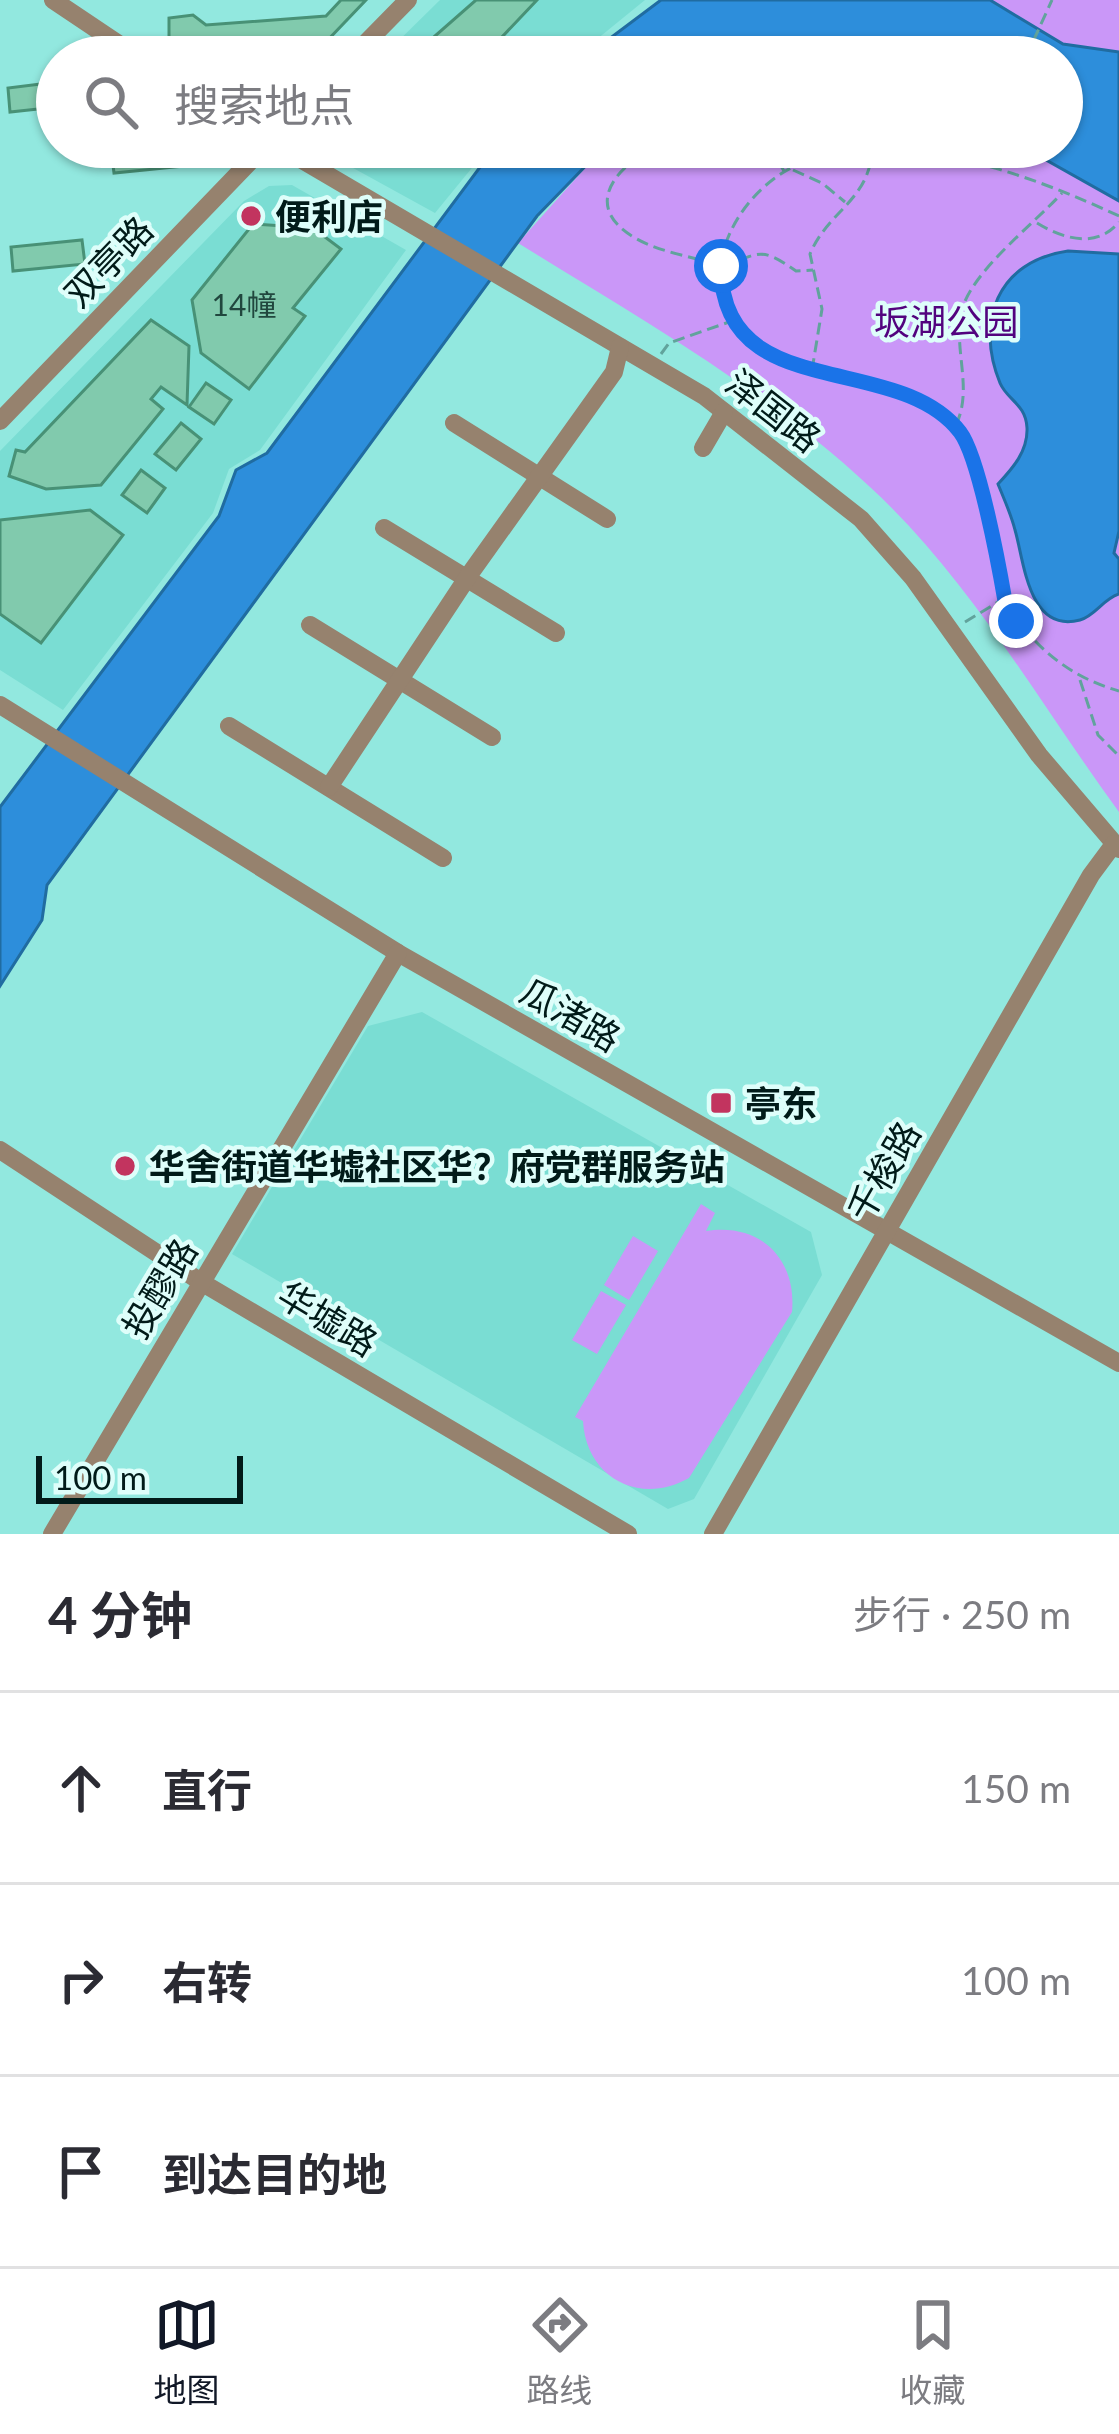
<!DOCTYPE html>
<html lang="zh">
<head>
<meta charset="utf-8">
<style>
  :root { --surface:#fff; --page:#f2f2f3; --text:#2b2b33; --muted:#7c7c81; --line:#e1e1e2; --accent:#111827 }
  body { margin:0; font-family:Lato,"Noto Sans SC",sans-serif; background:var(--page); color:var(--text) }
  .scale { position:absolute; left:36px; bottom:30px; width:207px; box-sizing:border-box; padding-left:12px; border:6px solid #011b19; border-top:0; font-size:33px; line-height:42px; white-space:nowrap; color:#011b19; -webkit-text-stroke:9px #defefa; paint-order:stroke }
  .stop { position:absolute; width:36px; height:36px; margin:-27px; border:9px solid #1a73e8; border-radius:50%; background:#fff }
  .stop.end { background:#1a73e8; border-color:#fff; box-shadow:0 3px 12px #0008 }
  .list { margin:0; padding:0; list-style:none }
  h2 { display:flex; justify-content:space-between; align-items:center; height:156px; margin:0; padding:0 48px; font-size:51px }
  h2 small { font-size:39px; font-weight:400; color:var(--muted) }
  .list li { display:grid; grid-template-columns:78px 1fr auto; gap:36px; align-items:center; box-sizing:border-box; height:192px; padding:0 48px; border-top:3px solid var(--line) }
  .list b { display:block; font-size:45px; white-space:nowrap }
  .list em { font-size:39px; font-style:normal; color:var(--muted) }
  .icon { flex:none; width:66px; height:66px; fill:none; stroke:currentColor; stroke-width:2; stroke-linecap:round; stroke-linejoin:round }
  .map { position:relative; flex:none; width:1119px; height:1534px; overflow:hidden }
  .search { position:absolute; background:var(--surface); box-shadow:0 3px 9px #0004; left:36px; right:36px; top:36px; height:132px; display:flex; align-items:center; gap:30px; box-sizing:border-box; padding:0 42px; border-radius:66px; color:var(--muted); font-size:45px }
  .sheet { height:732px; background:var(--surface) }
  nav { display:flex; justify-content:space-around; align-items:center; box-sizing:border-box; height:168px; border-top:3px solid var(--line); background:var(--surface); font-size:33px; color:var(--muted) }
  nav a { display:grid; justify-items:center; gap:6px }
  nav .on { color:var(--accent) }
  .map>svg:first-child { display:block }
  .built { fill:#7addd3 }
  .green { fill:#ca97f8 }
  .water { fill:#2d8edb; stroke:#206ca1; stroke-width:3 }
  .building { fill:#81caad; stroke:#489176; stroke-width:3 }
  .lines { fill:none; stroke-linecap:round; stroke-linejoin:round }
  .path { stroke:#61a39c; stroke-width:3; stroke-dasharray:12 6; stroke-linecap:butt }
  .minor { stroke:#96826e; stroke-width:18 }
  .route { stroke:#1a73e8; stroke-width:15 }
  .poi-dot { fill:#c2345f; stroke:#defefa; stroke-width:4.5 }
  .labels { text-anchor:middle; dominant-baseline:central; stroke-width:9; stroke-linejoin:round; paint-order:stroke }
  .number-label { font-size:30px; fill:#21473e }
  .poi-label { font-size:36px; font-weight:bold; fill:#011b19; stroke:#defefa; text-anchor:start }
  .street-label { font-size:36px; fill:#011b19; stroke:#defefa }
  .park-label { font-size:36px; fill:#52037e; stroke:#defefa }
</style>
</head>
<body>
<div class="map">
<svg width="1119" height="1534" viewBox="0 0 1119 1534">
  <rect width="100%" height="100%" fill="#92e8df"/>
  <g class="built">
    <path d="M440,0H645L575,57H382Z"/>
    <path d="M325,147H489L435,213L335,158Z"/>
    <path d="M292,185L406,250L260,450L229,469L213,513L63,710L0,670V451L244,201L269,186Z"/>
    <path d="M422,1012L811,1232L822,1275L694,1499L668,1509L232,1254L368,1026Z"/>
  </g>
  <g class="green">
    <path d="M990,0H1119V52L1063,44Z"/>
    <path d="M604,147H1023L1119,201V812C1040,704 969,578 870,487C765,389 639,318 518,243Z"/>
    <path d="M701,1204L715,1213L706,1231C760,1222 797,1259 792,1312L689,1478C640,1506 586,1478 583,1421L575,1417Z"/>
    <path d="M633,1236L658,1251L629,1300L604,1285Z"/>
    <path d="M601,1291L626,1305L597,1354L572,1340Z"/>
  </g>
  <g class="water">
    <path d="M661,0H990L1063,44L1119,52V201L1023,147H1062V57C991,57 908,66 839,57C795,51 778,36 731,57H585Z"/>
    <path d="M495,147H604L537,216L47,885L42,920L0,986V807L219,516L236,470L267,453Z"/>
    <path d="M1068,251L1119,254V531L1114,553L1119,559V594C1103,599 1095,616 1080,620C1028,634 1024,560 1015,530C1011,514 1004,499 998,484C1013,468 1028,451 1027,428C1026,404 1007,400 1000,383C975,322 997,261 1068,251Z"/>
  </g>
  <g class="building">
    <path d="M341,0H366L323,45L196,53L169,38V18L193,15L206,25L326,16Z"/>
    <path d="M476,0H537L483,57H411Z"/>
    <path d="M57,82V107L10,112L8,88Z"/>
    <path d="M130,147H183L185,166L114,173L111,149Z"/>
    <path d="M253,224L313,228L341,249L293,308L305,316L249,389L201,353L192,300Z"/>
    <path d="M82,240L85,264L13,271L11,247Z"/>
    <path d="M151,320L189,346L187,405L161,387L151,399L163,409L101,485L46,489L9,476L16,450L25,452Z"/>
    <path d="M206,383L231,400L214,424L189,407Z"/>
    <path d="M181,423L201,439L176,470L155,454Z"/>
    <path d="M141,470L165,488L147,513L122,495Z"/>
    <path d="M90,510L123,535L41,643L0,614V520Z"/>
  </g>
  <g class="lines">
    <g class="path">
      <path d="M790,57H805"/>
      <path d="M1026,57L1052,0"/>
      <path d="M655,147C614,168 581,208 637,239C662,253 695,257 721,266C760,255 758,244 796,271L813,270"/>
      <path d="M769,147L784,171"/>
      <path d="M986,167L993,147"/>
      <path d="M793,170L822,183L845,202"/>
      <path d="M1119,216C1026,173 914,132 811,160C741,180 683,281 749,339C806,390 900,370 956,427C982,454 998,562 1005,601C1032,646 1069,677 1119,691"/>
      <path d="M1037,223C1063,239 1097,249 1119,222"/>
      <path d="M661,354L669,343L732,321"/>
      <path d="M812,370L822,309L810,254C828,211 868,201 872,152"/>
      <path d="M956,425C973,389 954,352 961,314C968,274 1034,224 1062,193"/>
      <path d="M965,622L1003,599"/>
      <path d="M1080,680L1098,735L1119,756"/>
    </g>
    <g class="minor">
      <path d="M53,0L138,57"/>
      <path d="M352,57L408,0"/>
      <path d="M280,147L704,396L861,519L913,578L1039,755L1119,849"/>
      <path d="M0,421L264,147"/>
      <path d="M454,423L607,519"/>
      <path d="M703,448L724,412"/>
      <path d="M384,528L556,633"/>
      <path d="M310,625L492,737"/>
      <path d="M0,705L398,953L1119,1363"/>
      <path d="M229,726L443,858"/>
      <path d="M329,787L469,575L614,372L620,347"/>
      <path d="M0,1150L201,1282L628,1534"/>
      <path d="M52,1534L398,953"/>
      <path d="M713,1534L1091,875L1114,844"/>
    </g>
  </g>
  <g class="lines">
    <path class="route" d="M721,266C721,406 897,350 960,432C979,457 999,566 1005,601L1016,621"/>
  </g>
  <g class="poi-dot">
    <circle cx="251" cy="216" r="12"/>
    <rect x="709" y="1091" width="24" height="24" rx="6"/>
    <circle cx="125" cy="1166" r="12"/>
  </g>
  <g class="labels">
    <g class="number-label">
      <text x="244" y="304">14幢</text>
    </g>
    <g class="poi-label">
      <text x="275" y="216">便利店</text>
      <text x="745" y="1103">亭东</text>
      <text x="149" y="1166">华舍街道华墟社区华？府党群服务站</text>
    </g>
    <g class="street-label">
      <text transform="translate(108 261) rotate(-46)">双亭路</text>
      <text transform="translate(774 410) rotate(38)">泽国路</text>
      <text transform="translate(571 1014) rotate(30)">瓜渚路</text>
      <text transform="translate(883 1171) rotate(-60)">千梭路</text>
      <text transform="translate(159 1288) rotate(-59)">投醪路</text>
      <text transform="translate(328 1318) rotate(31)">华墟路</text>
    </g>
    <g class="park-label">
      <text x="946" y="321">坂湖公园</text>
    </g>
  </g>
</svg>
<div class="scale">100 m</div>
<div class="stop" style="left:721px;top:266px"></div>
<div class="stop end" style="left:1016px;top:621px"></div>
<div class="search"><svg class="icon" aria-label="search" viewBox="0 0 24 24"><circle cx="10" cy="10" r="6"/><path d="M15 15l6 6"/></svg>搜索地点</div>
</div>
<section class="sheet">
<h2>4 分钟<small>步行 · 250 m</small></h2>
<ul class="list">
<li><svg class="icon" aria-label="ahead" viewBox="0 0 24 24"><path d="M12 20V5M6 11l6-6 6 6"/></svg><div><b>直行</b></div><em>150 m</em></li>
<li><svg class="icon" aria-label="right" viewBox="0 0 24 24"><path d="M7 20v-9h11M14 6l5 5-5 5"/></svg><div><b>右转</b></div><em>100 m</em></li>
<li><svg class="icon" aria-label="arrive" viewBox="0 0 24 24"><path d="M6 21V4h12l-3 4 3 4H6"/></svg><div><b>到达目的地</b></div></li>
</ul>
</section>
<nav>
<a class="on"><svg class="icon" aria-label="map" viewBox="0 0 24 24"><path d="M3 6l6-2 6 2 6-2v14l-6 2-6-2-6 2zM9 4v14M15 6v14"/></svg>地图</a>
<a><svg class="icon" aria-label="directions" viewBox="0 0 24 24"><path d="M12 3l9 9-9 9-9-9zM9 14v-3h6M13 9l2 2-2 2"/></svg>路线</a>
<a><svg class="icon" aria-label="saved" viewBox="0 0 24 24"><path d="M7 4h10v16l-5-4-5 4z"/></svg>收藏</a>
</nav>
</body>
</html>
